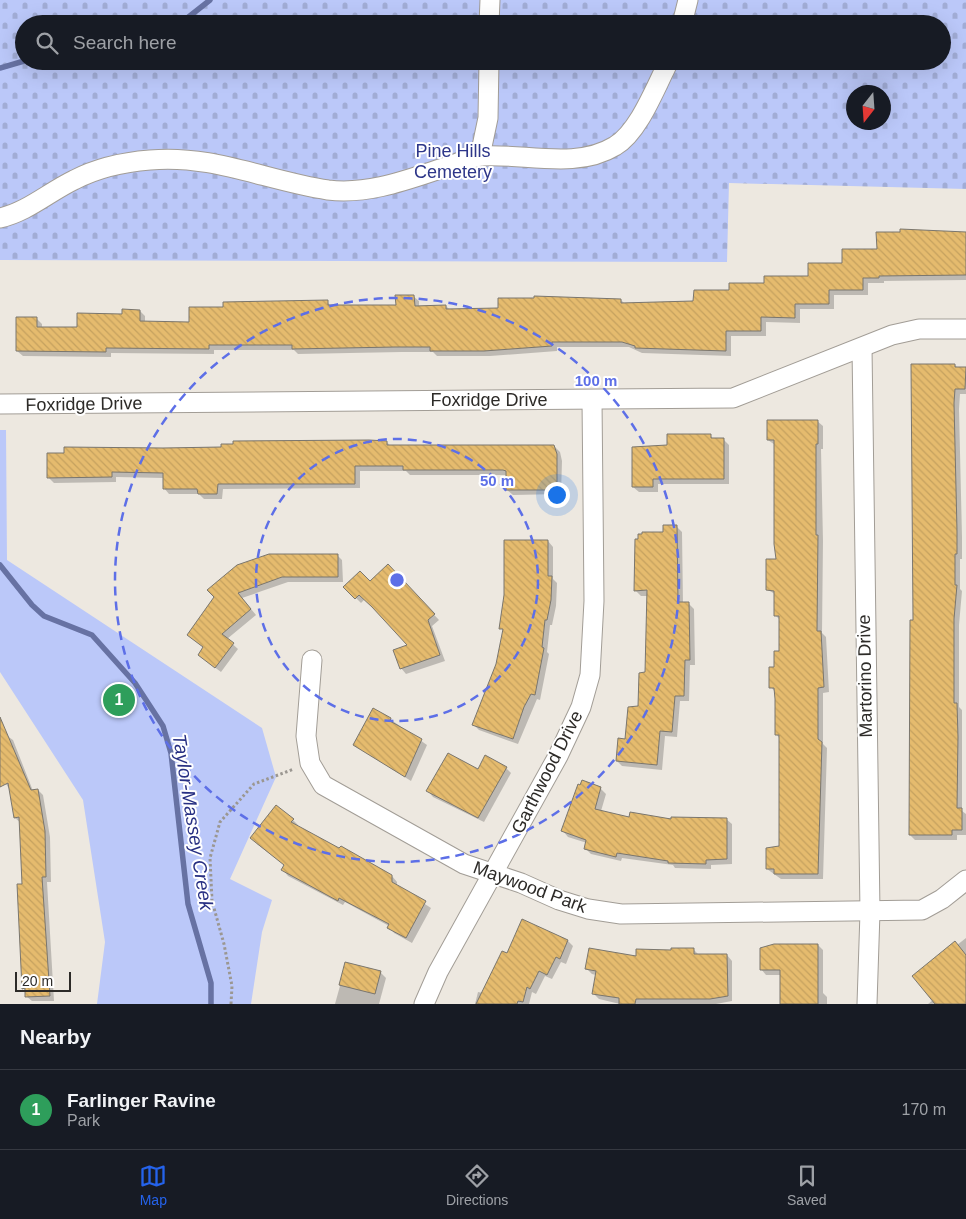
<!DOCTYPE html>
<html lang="en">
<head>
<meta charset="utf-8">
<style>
  :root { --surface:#171b24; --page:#242831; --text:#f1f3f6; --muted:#9ea1a6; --line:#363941; --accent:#2563eb }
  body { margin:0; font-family:Arial,sans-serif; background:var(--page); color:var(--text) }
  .compass { position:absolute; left:846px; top:85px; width:45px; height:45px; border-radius:50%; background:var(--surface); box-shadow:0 5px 20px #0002; rotate:197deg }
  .scale { position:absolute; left:15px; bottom:12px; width:56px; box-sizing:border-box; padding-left:5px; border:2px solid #2d2b28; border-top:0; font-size:14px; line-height:18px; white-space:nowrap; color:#2d2b28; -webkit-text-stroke:4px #fff; paint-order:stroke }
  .you { position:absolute; left:556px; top:494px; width:18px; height:18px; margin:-12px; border:4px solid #fff; border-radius:50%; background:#1a73e8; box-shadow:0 0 0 8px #1a73e833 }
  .badge { display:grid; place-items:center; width:32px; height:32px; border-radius:50%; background:var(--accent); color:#fff; font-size:16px; font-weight:700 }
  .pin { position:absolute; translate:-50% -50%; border:2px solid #fff; box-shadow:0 1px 5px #0006 }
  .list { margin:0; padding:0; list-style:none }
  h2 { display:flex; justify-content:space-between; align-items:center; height:65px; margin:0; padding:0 20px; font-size:21px }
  h2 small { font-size:16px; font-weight:400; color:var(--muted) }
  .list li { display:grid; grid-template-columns:32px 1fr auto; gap:15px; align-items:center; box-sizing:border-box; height:80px; padding:0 20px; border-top:1px solid var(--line) }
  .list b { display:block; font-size:19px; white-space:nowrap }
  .list p { margin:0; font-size:16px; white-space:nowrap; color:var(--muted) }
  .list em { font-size:16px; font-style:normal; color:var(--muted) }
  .icon { flex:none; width:28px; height:28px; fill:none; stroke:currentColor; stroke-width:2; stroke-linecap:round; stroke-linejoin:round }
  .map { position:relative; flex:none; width:966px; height:1004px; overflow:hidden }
  .search { position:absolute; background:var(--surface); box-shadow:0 5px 20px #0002; left:15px; right:15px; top:15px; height:55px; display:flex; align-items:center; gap:12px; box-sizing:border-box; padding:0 18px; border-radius:28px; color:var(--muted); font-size:19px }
  .sheet { height:145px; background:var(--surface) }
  nav { display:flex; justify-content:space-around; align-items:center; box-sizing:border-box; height:70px; border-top:1px solid var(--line); background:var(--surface); font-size:14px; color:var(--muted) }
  nav a { display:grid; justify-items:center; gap:2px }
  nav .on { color:var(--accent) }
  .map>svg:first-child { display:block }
  .green { fill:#bbc8f9 }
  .cemetery { fill:url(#cemetery-stones); fill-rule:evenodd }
  .shadow { fill:#0003 }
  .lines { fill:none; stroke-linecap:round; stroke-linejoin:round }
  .stream { stroke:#6772a3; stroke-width:5.5 }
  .building { fill:url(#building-back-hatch); stroke:#7a766e }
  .minor-casing { stroke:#a29d96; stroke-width:21 }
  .path { stroke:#9b9791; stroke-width:3; stroke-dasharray:2.5 2.5; stroke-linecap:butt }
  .minor { stroke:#fff; stroke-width:19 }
  .ring { fill:none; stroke:#5d6fe7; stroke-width:2.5; stroke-dasharray:9 6 }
  .labels { text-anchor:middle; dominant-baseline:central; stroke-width:4; stroke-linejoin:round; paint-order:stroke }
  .park-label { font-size:18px; fill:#2d3689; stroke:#fff }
  .street-label { font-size:18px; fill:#2d2b28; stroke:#fff }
  .water-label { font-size:19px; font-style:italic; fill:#283083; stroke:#fff }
  .centre { fill:#5d6fe7; stroke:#fff; stroke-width:2.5 }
  .ring-label { font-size:15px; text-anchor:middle; font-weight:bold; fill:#5d6fe7; stroke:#fff; stroke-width:4; stroke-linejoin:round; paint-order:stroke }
</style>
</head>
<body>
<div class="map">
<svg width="966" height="1004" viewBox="0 0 966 1004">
  <defs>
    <pattern id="cemetery-stones" width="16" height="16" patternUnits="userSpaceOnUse" patternTransform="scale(1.25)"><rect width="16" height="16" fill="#bbc8f9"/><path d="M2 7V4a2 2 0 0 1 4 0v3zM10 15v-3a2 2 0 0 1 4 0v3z" fill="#a1acd5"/></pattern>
    <pattern id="building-back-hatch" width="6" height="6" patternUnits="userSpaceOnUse" patternTransform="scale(1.25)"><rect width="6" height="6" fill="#e5bb6e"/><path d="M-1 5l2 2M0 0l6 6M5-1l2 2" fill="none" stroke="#c5a15f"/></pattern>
  </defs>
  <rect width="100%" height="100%" fill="#ede8e0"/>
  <path class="green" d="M0,430H6L7,560L262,728L276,777L230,879L272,900L262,932L251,1004H97L105,942L83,800L0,672Z"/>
  <path class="cemetery" d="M0,0H966V189L729,183L727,262L0,260ZM24,24H942V61H24ZM854,92H884V122H854Z"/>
  <g class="shadow">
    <path d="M966,234V280L884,281V283H868V295H834V309H800V323L766,322V336H731V356L642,353L629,347H557V351L490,356H437L433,352H402L298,354L294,350H214V354L111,353V357L23,356L17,351L36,318L42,324V328H78L140,311L145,316V323H190L224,308L327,302L332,307L397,306L413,296L419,301V307L446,306L450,310L500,309L621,300L625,304L694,302L731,291L809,278L878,250Z"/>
    <path d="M955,365L958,368L966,369V394H960L959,409L962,537V559H960V589L962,591L959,625V707L962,710V811L966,814V835H957V840H915L910,835L915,622Z"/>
    <path d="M817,421L823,426V449H821L823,541L822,633L826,637L829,692L823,693V744L827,748L823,879H781L767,869L780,848V739L776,734L775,692L771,687L780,653V620L776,616V595L767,589L778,560L775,445L768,440Z"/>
    <path d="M710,435L714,440H724L729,445V484H658V492H639L633,487L668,446Z"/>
    <path d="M387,442L391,447L554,446L560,452L562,461L561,494L513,495L507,490V475H410L406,471H360V488L223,489L222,499H204L199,494H169L164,488V478L116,477V482L54,483L48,477L163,449Z"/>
    <path d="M677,527L682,532L683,604H689L694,609L695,665H690L689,701H680L677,737L665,736L662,770L622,766L617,761L639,708L646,673L648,596H641L635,590L664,533Z"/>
    <path d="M548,541L553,547V579L557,583L556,606L552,625H550L547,652L549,654L540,700L537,699L518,744L479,730L473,724L497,665L504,631L501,628Z"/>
    <path d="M337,555L342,560L343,582H288L242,598L256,615L227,639L238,649L221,672L205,660L204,648L188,635L215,597Z"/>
    <path d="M388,566L439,620L432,626L445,661L406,674L401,668L409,645L365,599L361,603L345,587L370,583Z"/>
    <path d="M390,719L427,745L411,781L354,745Z"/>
    <path d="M0,731L13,740L33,791L38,790L43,795L50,837L51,882H47L54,1001H32L26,996L24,988L21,823L15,818L10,790L0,775Z"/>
    <path d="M506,768L511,773L484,822L433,797L428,791Z"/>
    <path d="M600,788L606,794L601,811L630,818L726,819L732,824V864L711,865V869L675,868L673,865L622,858L621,861L591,854L586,849L587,843L568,837L563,831Z"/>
    <path d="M293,820L298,825L297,827L392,876L397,882V886L431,908L412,943L394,933L389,926L345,902L343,905L288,876L283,870L286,866L257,844Z"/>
    <path d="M523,921L568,941L573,946L566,964L561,962L552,979L545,976L536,994L532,992L529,1004H475L478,992L483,993L508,955Z"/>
    <path d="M966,938V1003L928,1004L933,1000L957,945Z"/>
    <path d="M818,945L823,950V993L827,997V1004H781V975H766L761,969Z"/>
    <path d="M693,949L699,955H727L732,961V1001L716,1004H620L599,999L593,993L596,975L592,974L586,968L637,957Z"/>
    <path d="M346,964L380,972L386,978L379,1004H335Z"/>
  </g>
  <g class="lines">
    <g class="stream">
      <path d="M169,24L186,19L210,0"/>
      <path d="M0,68L24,61"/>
      <path d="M0,565L32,605L44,616L92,635L135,683L163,726L171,753L188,904L211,983V1004"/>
    </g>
  </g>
  <g class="building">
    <path d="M900,229L966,232V275L879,276V278H863V290H829V304H795V318L761,317V331H726V351L635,348V346L622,342H552V346L484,351H430V347H395L292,349V345H209V349L106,348V352L16,351V317H37V327H77V313L122,314V309L140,310V321L189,322V307H223V302L328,300V305H396L395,295H414L415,306L446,305V309L498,308V298H534V296L621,299V303L693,301L694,290H729V283H764V276H808V263H842V249H877L876,232H900Z"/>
    <path d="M911,364H955V367H966L965,389H955L954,403L957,531V554H955V585H957L954,619V703H957L958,737L957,808H962V830H952V835H909L910,620H913Z"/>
    <path d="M767,420H818V444H816V535H818L817,631H821L824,687L818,688V739L822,742L818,874H774V869H766V848L779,846V735H775V699L774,688H769V667H774V651H779V616H774V591L766,590V559H776L774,544V440H767Z"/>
    <path d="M667,434H711V438H724V479H653V487H632V447L667,445Z"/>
    <path d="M369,440L387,441V445H554L557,454V485L556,490H506V471L503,470H403V466H355V484H218L217,494H198L197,489H163V473L112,472V477L47,478V453H64V447L163,448L221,447V444H233V441Z"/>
    <path d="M663,525H677L678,602H689L690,660H685L684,696H675L672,732L660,731L657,765L616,761L618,738L625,739L628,707L638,706L639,673L645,672L647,590L634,591L635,539H638V534H642V532H663Z"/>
    <path d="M504,540H548V576H552L551,600L547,620H545L542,647L544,648L535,695L531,694L524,707L513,739L472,725L496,664L503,629H499L504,595Z"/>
    <path d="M269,554H338V577H282L238,593L251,609L222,634L234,643L215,668L198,655L203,647L187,635L214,597L207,590L237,565Z"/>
    <path d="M388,564L435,614L428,620L440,655L400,669L393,650L407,645L372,607L359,595L355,599L343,587L360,571L370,581Z"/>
    <path d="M373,708L391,718L390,721L422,739L405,777L353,745Z"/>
    <path d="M0,717L31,790L38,789L45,831L46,877H42L50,996L25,997V988L22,989L17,884H22L19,817L14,818L8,783L0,787Z"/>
    <path d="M448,753L478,769L485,755L507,767L478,818L426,791Z"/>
    <path d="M582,780L601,787L595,809L629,817L630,812L671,819V817L727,818V859L706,860V864L668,863V861L617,853L616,857L584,849L586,840L561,831L578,784L580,785Z"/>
    <path d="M276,805L294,819L291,822L339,848L341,846L392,875V882L426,901L406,938L387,928L389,924L339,898L338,901L281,870L284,865L250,838Z"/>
    <path d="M522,919L568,940L560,959L556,957L547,975L539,971L530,989L527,987L523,1002L518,1001L517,1004H476L502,951L507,953Z"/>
    <path d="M955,941L966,955V1004H935L912,976Z"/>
    <path d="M774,944H818V1004H780V970H760V948Z"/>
    <path d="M589,948L636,956V949L671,950V948H694V954H727L728,996L710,999H636L635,1004H619V998L592,994L596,971L585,969Z"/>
    <path d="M345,962L381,971L375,994L339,985Z"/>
  </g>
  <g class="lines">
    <defs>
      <g id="minor">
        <path d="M489,24L490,0"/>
        <path d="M682,24L688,0"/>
        <path d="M480,156L488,118L489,61"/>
        <path d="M0,218C27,212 49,192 74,180C97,168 124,162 150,160C212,154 267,181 328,190C370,195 409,179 449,166C459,163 471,157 481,156C524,153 576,170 615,146C639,132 656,86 669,61"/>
        <path d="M862,348L870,912L867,1004"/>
        <path d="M0,404L733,398L892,335L919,329H966"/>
        <path d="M312,660L306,736L310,763L323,785L464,864L521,883L559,900L588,909L621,914L922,910L942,899L966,880"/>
        <path d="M424,1004L438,972L558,756L581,707L590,675L594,601L592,400"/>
      </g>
    </defs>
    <use href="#minor" class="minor-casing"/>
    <path class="path" d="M231,1004L232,986L224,944L212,901L210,858L220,822L254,784L294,769"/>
    <use href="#minor" class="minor"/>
  </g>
  <g class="ring">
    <circle cx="397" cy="580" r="141"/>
    <circle cx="397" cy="580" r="282"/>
  </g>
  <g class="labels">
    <g class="park-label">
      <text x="453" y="151">Pine Hills<tspan x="453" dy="21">Cemetery</tspan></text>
    </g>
    <g class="street-label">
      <text x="489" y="400">Foxridge Drive</text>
      <text transform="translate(84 404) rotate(-1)">Foxridge Drive</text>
      <text transform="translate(865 676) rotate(-91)">Martorino Drive</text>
      <text transform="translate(547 772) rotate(-63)">Garthwood Drive</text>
      <text transform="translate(530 887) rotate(20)">Maywood Park</text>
    </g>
    <g class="water-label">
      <text transform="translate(193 822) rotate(81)">Taylor-Massey Creek</text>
    </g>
  </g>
  <circle cx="397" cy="580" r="8" class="centre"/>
  <g class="ring-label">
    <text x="596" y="386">100 m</text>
    <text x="497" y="486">50 m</text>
  </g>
</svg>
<svg class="compass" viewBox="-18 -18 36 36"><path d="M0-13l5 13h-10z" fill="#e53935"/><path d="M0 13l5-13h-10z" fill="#9ea1a6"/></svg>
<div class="scale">20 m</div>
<div class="you"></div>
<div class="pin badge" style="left:119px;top:700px;background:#2e9e5b">1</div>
<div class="search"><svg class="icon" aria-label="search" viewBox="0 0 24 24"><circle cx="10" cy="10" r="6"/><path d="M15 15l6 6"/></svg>Search here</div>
</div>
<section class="sheet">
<h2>Nearby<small></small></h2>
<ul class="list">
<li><span class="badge" style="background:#2e9e5b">1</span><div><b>Farlinger Ravine</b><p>Park</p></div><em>170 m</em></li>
</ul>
</section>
<nav>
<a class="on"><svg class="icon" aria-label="map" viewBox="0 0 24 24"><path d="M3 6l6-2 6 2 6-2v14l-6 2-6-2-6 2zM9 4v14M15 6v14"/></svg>Map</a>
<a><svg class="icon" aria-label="directions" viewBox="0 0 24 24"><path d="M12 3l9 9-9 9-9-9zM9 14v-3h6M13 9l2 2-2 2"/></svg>Directions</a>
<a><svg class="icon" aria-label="saved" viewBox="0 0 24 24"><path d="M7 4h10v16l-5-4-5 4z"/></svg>Saved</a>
</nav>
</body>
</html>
